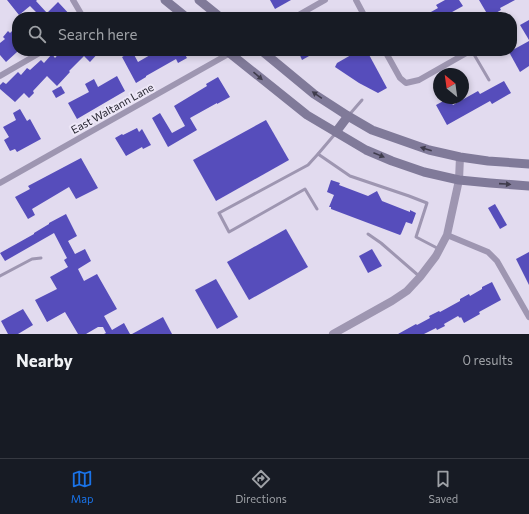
<!DOCTYPE html>
<html lang="en">
<head>
<meta charset="utf-8">
<style>
  :root { --surface:#171b24; --page:#20242c; --text:#f1f3f6; --muted:#9ea1a6; --line:#363941; --accent:#1a73e8 }
  body { margin:0; font-family:Commissioner,sans-serif; background:var(--page); color:var(--text) }
  .compass { position:absolute; left:433px; top:68px; width:36px; height:36px; border-radius:50%; background:var(--surface); box-shadow:0 2px 6px #0003; rotate:331deg }
  .list { margin:0; padding:0; list-style:none }
  h2 { display:flex; justify-content:space-between; align-items:center; height:52px; margin:0; padding:0 16px; font-size:17px }
  h2 small { font-size:13px; font-weight:400; color:var(--muted) }
  .icon { flex:none; width:22px; height:22px; fill:none; stroke:currentColor; stroke-width:2; stroke-linecap:round; stroke-linejoin:round }
  .map { position:relative; flex:none; width:529px; height:334px; overflow:hidden }
  .search { position:absolute; background:var(--surface); box-shadow:0 2px 6px #0003; left:12px; right:12px; top:12px; height:44px; display:flex; align-items:center; gap:10px; box-sizing:border-box; padding:0 14px; border-radius:16px; color:var(--muted); font-size:15px }
  .sheet { height:124px; background:var(--surface) }
  nav { display:flex; justify-content:space-around; align-items:center; box-sizing:border-box; height:56px; border-top:1px solid var(--line); background:var(--surface); font-size:11px; color:var(--muted) }
  nav a { display:grid; justify-items:center; gap:2px }
  nav .on { color:var(--accent) }
  .map>svg:first-child { display:block }
  .building { fill:#564dbb }
  .lines { fill:none; stroke-linecap:round; stroke-linejoin:round }
  .service { stroke:#9e96b1; stroke-width:3 }
  .minor { stroke:#9e96b1; stroke-width:6 }
  .tertiary { stroke:#9e96b1; stroke-width:8 }
  .secondary { stroke:#807a99; stroke-width:9 }
  .oneway { fill:#3f3c4c }
  .labels { text-anchor:middle; dominant-baseline:central; stroke-width:4; stroke-linejoin:round; paint-order:stroke }
  .street-label { font-size:11px; fill:#292833; stroke:#ede7f7 }
</style>
</head>
<body>
<div class="map">
<svg width="529" height="334" viewBox="0 0 529 334">
  <rect width="100%" height="100%" fill="#e2dbef"/>
  <g class="building">
    <path d="M7,0H37L36,1L47,13L58,2L72,17H41L30,6L19,15Z"/>
    <path d="M270,0H291L275,9Z"/>
    <path d="M445,0H459L463,6L443,17H422L438,8L436,5Z"/>
    <path d="M479,0H515L500,8L501,10L489,17Z"/>
    <path d="M529,20V40L520,25Z"/>
    <path d="M17,26V52L6,62L0,55V43L5,39L3,37L8,31L10,33Z"/>
    <path d="M529,41V66L520,72L509,52Z"/>
    <path d="M61,51H100L90,62L84,56L69,71L70,72L57,86L47,76L33,91L34,93L29,98L24,93L15,102L0,89V85L3,82L6,84L18,72L21,75L27,68L30,70L41,60L44,63L52,54L55,58Z"/>
    <path d="M132,51L138,62L157,51H183L187,58L178,63L176,59L146,76V77L136,83L122,57Z"/>
    <path d="M298,51H318L302,60Z"/>
    <path d="M358,51H367L387,88L378,93L359,83L335,67L337,63Z"/>
    <path d="M117,76L125,91L77,119L68,103L89,92L85,84L94,79L98,87Z"/>
    <path d="M218,77L230,97L217,104V103L190,118L197,130L168,147L152,118L160,113L172,133L185,126L174,106L207,86L206,84Z"/>
    <path d="M504,81L511,93L492,104L490,101L447,125L436,105L449,98L453,105L478,91L480,94Z"/>
    <path d="M61,86L65,93L56,98L52,91Z"/>
    <path d="M20,109L27,121L30,119L41,139L17,152L15,149L10,151L4,140L9,137L3,127L16,120L13,113Z"/>
    <path d="M266,120L289,160L216,201L193,160Z"/>
    <path d="M137,128L139,132L142,129L151,145L143,149L142,147L126,156L115,138L122,134L123,135Z"/>
    <path d="M81,158L98,188L76,199L69,187L32,209L35,215L28,219L15,197L30,189L28,186Z"/>
    <path d="M331,180L340,183L339,185L368,196L377,191L382,201L410,212V210L416,213L412,224L406,222L401,234L400,235L331,209V207H329L334,195L327,192Z"/>
    <path d="M495,204L507,225L500,229L488,208Z"/>
    <path d="M66,214L77,236L68,241L75,254L85,249L91,261L78,269L84,281L97,274L117,309L104,316L112,330L124,323L130,334H104L106,333L103,327H98L86,334H78L65,312L47,322L35,300L57,289L50,277L68,267L64,260L67,258L54,233L5,261L0,253L34,234V233L49,224V223Z"/>
    <path d="M286,229L308,267L249,300L227,262Z"/>
    <path d="M372,249L382,266L368,273L359,256Z"/>
    <path d="M529,252V285L516,259Z"/>
    <path d="M216,279L238,317L217,329L195,290Z"/>
    <path d="M492,282L501,300L479,312L480,314L464,323L461,317L460,318L458,316L444,324L445,326L437,330L436,328L424,334H398L416,324L417,325L430,318L429,316L439,311L440,312L460,301V299L469,294L470,296L482,289V287Z"/>
    <path d="M23,309L33,325L18,334H8L1,321Z"/>
    <path d="M163,317L172,334H132Z"/>
  </g>
  <g class="lines">
    <g class="service">
      <path d="M512,34H513"/>
      <path d="M472,51L489,80"/>
      <path d="M349,115L362,100"/>
      <path d="M318,154L350,176L409,196L427,203L416,237L439,249"/>
      <path d="M317,209L305,189L229,232L219,213L308,165L318,154L335,134"/>
      <path d="M368,234L381,243L419,276"/>
      <path d="M0,276L32,259L41,258"/>
    </g>
    <g class="minor">
      <path d="M73,0L83,17"/>
      <path d="M356,0L365,17"/>
      <path d="M295,17L325,0"/>
      <path d="M385,51L400,78L406,83L419,80L470,51"/>
      <path d="M0,76L43,51"/>
      <path d="M0,183L232,52"/>
      <path d="M447,235L488,252L497,261L529,317"/>
    </g>
    <path class="tertiary" d="M333,334L392,301L407,291L420,277L436,256L447,235L459,180L460,157"/>
    <g class="secondary">
      <path d="M165,0L186,17"/>
      <path d="M199,0L220,17"/>
      <path d="M227,51L307,115L366,150L392,161L424,172L459,180L490,183L529,186"/>
      <path d="M262,51L314,94L348,116L372,130L429,150L460,157L488,161L529,164"/>
      <path d="M336,132L348,116"/>
    </g>
  </g>
  <defs><path id="oneway-solid" d="M-6-.8H1V-3.2L6.5 0L1 3.2V.8H-6Z"/></defs>
  <g class="oneway">
    <use href="#oneway-solid" transform="translate(258 76) rotate(41)"/>
    <use href="#oneway-solid" transform="translate(317 95) rotate(-145)"/>
    <use href="#oneway-solid" transform="translate(426 149) rotate(-163)"/>
    <use href="#oneway-solid" transform="translate(379 155) rotate(22)"/>
    <use href="#oneway-solid" transform="translate(505 184) rotate(4)"/>
  </g>
  <g class="labels">
    <g class="street-label">
      <text transform="translate(112 108) rotate(-29)">East Waltann Lane</text>
    </g>
  </g>
</svg>
<svg class="compass" viewBox="-18 -18 36 36"><path d="M0-13l5 13h-10z" fill="#e53935"/><path d="M0 13l5-13h-10z" fill="#9ea1a6"/></svg>
<div class="search"><svg class="icon" aria-label="search" viewBox="0 0 24 24"><circle cx="10" cy="10" r="6"/><path d="M15 15l6 6"/></svg>Search here</div>
</div>
<section class="sheet">
<h2>Nearby<small>0 results</small></h2>
<ul class="list">
</ul>
</section>
<nav>
<a class="on"><svg class="icon" aria-label="map" viewBox="0 0 24 24"><path d="M3 6l6-2 6 2 6-2v14l-6 2-6-2-6 2zM9 4v14M15 6v14"/></svg>Map</a>
<a><svg class="icon" aria-label="directions" viewBox="0 0 24 24"><path d="M12 3l9 9-9 9-9-9zM9 14v-3h6M13 9l2 2-2 2"/></svg>Directions</a>
<a><svg class="icon" aria-label="saved" viewBox="0 0 24 24"><path d="M7 4h10v16l-5-4-5 4z"/></svg>Saved</a>
</nav>
</body>
</html>
